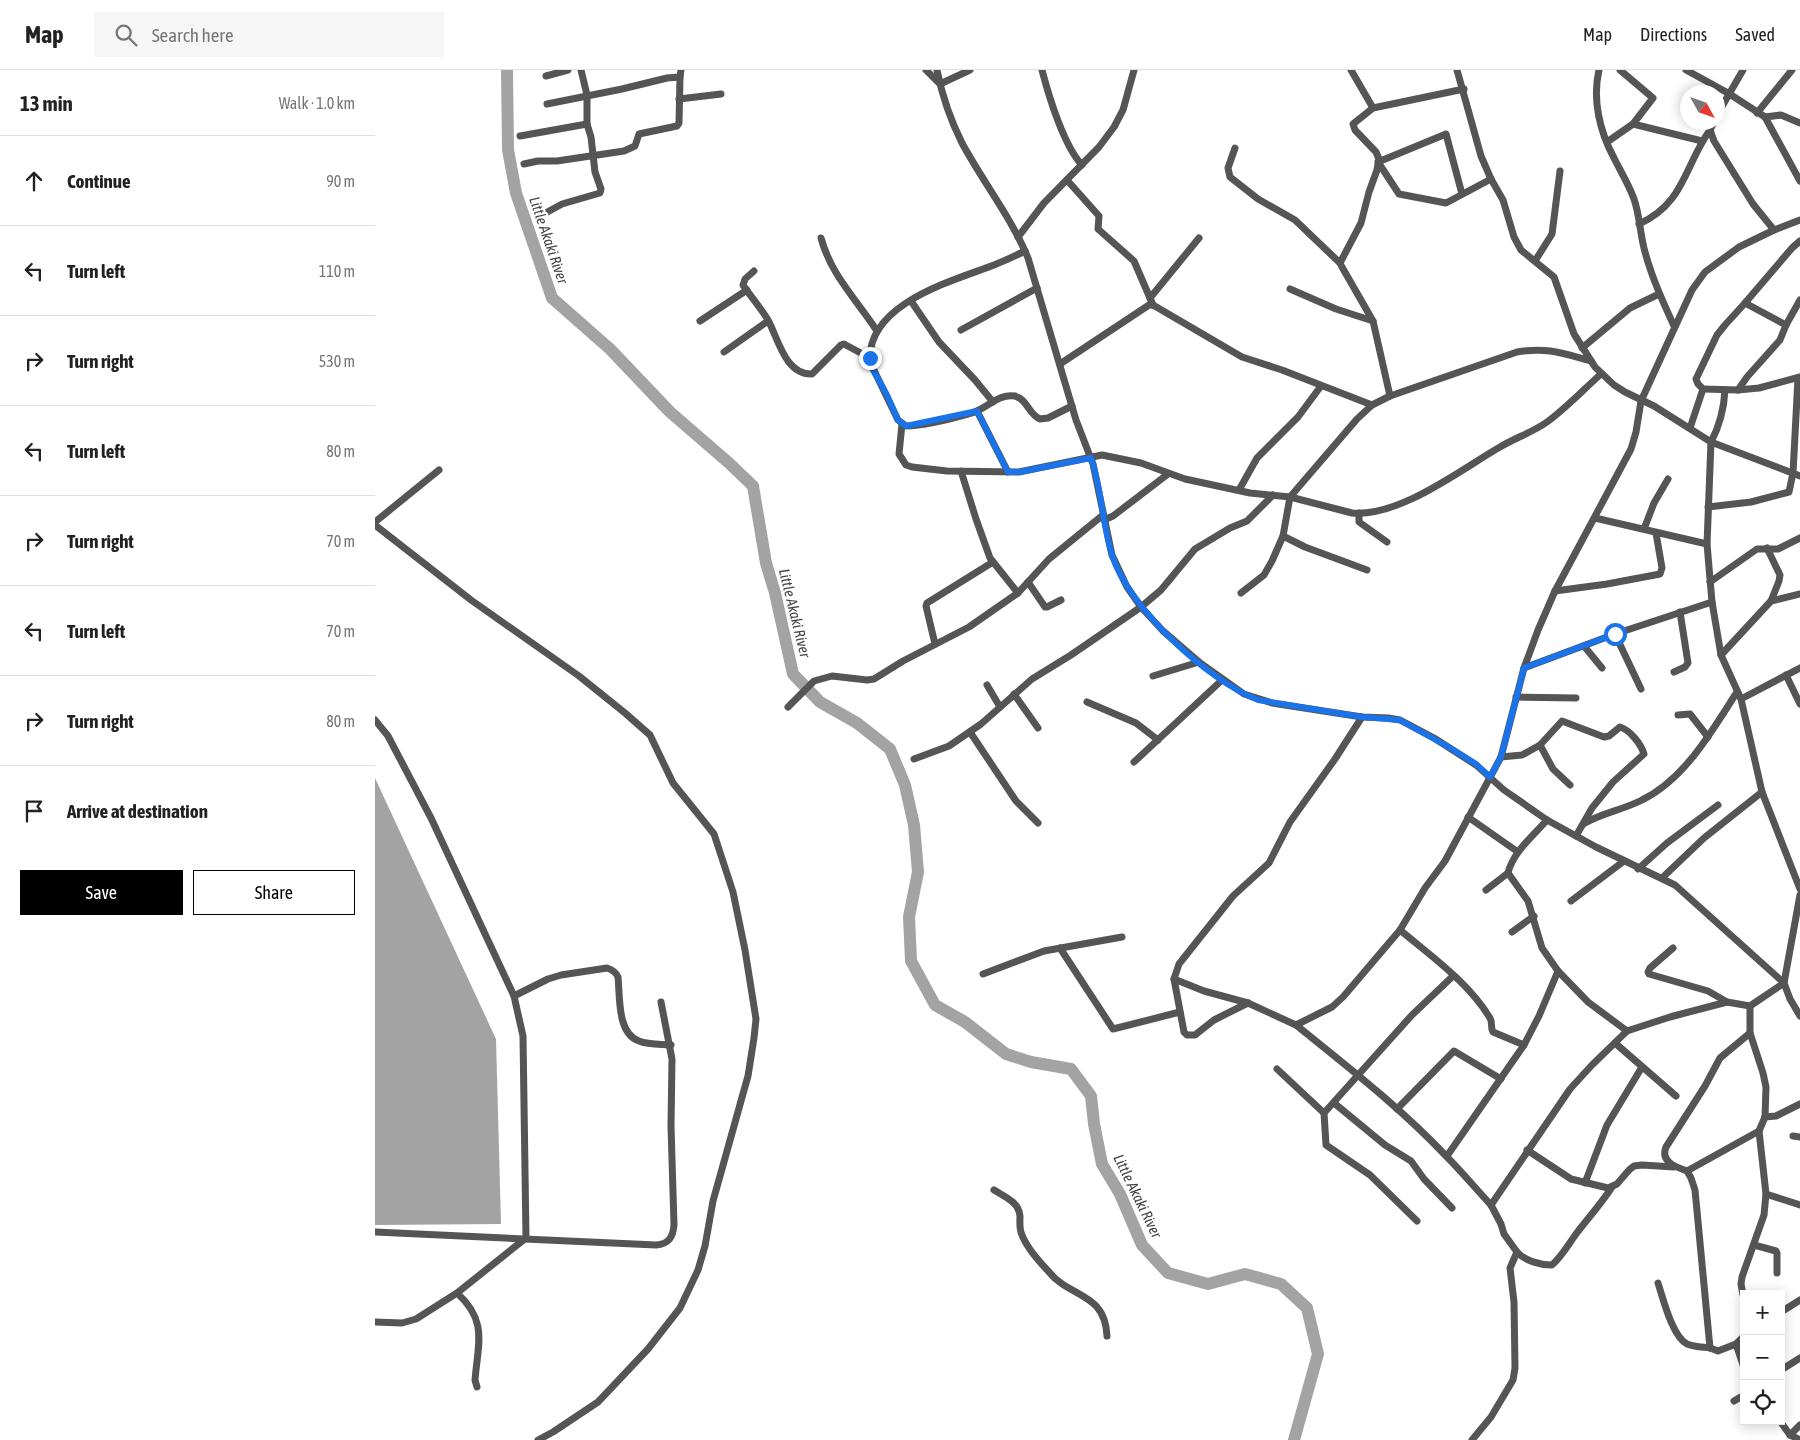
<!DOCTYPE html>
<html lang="en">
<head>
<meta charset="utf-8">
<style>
  :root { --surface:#fff; --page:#f6f6f6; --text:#222; --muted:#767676; --line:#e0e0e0; --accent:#000 }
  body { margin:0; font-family:"Asap Condensed",sans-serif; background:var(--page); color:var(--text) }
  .controls { position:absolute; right:15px; bottom:15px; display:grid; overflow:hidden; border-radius:0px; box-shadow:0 2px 12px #0003 }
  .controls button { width:45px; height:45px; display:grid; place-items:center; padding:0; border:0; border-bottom:1px solid var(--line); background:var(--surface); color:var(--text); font:25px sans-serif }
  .compass { position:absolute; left:1305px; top:15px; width:45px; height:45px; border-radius:50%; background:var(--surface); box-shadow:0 2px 12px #0003; rotate:130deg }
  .stop { position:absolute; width:15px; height:15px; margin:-11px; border:4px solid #1a73e8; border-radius:50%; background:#fff }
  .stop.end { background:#1a73e8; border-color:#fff; box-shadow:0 1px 5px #0008 }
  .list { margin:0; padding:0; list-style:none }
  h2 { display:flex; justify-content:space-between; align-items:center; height:65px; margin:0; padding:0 20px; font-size:21px }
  h2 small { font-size:16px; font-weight:400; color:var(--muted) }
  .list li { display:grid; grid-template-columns:32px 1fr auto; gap:15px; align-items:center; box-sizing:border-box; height:90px; padding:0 20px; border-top:1px solid var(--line) }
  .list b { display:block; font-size:19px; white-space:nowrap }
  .list em { font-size:16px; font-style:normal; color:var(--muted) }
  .actions { display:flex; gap:10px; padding:15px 20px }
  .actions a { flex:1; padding:11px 0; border:1px solid var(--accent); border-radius:0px; text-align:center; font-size:18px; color:var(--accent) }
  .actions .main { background:var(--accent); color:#fff }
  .icon { flex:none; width:28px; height:28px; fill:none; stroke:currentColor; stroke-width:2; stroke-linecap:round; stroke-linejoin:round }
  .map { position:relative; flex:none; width:1425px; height:1370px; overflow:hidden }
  header { display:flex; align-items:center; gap:30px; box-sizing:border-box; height:70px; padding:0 25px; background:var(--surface); border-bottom:1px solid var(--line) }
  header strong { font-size:24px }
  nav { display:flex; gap:28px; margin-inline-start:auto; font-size:18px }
  .search { width:350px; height:45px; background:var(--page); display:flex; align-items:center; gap:12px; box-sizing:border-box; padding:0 18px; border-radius:0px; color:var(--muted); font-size:19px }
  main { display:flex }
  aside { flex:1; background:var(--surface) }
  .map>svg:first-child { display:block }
  .water { fill:#a3a3a3 }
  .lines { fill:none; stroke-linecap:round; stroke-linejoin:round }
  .river { stroke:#a3a3a3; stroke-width:12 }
  .minor { stroke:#555; stroke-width:7 }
  .route { stroke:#1a73e8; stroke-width:6 }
  .labels { text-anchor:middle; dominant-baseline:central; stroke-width:4; stroke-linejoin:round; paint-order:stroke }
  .water-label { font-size:15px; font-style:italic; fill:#444; stroke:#fff }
</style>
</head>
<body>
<header>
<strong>Map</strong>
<div class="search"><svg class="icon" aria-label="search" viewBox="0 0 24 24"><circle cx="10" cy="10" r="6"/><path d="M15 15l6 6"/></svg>Search here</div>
<nav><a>Map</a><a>Directions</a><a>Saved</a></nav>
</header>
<main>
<aside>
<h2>13 min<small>Walk · 1.0 km</small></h2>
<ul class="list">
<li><svg class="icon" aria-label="ahead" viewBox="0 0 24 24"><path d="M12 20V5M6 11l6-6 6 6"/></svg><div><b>Continue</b></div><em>90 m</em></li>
<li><svg class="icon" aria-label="left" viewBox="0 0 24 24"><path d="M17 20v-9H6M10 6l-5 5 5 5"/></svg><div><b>Turn left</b></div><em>110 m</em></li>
<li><svg class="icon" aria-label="right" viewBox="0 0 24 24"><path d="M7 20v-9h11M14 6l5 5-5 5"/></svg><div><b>Turn right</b></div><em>530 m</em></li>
<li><svg class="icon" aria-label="left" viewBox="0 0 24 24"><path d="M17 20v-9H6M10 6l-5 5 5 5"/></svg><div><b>Turn left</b></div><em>80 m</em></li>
<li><svg class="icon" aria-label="right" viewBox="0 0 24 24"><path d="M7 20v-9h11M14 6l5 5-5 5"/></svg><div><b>Turn right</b></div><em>70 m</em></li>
<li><svg class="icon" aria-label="left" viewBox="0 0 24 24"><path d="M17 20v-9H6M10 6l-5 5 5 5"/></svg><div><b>Turn left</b></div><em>70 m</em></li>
<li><svg class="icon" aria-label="right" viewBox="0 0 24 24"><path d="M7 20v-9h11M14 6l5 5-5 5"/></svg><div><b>Turn right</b></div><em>80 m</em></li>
<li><svg class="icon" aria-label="arrive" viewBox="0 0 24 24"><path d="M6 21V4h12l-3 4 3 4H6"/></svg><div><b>Arrive at destination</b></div></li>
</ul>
<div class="actions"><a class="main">Save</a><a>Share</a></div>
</aside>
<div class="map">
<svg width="1425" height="1370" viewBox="0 0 1425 1370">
  <rect width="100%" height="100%" fill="#fff"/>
  <path class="water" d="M0,708L121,969L126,1154L0,1155Z"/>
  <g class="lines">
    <path class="river" d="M132,0L133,80L141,123L177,228L235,279L295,342L354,393L378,416L391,493L400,523L418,604L445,632L482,653L515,679L530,715L539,755L543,802L534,847L536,891L560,935L590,952L631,984L656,992L696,999L716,1026L719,1054L727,1094L745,1124L767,1175L793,1203L833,1214L870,1204L906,1214L932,1238L943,1284L919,1370"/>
    <g class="minor">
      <path d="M551,0L565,14L595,0"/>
      <path d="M562,0C567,25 576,51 587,73C608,112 636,147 653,188L701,350L718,394L737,485L752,517L766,537L788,561L824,592L869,624L897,633L987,647L1013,648L1025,650L1059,668L1101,695L1129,720L1172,750L1221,777L1300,815L1409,913L1415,929L1425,946"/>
      <path d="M667,0C674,27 689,76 707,95"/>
      <path d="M976,0L998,38"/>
      <path d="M1082,0L1106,86L1116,109L1128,130L1139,167L1146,180L1179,207L1199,264L1220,297L1239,315L1250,322L1279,336L1336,372L1425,406"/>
      <path d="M1224,0C1217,30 1225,62 1239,88C1246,102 1254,115 1259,129C1265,146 1265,165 1270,182C1277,208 1288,232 1299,256"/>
      <path d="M1311,0L1353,23L1390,47L1425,111"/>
      <path d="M171,6L193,0"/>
      <path d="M304,29L346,24"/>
      <path d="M172,34L247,19L292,8L305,7L306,0"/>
      <path d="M1382,43L1417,0"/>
      <path d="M1342,45L1368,0"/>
      <path d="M1390,47L1406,45L1425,53"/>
      <path d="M1339,52L1335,60L1339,71L1378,134L1399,160"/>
      <path d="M1258,54L1327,71"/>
      <path d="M145,66L212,54"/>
      <path d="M1232,72L1258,54L1278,28L1245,0"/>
      <path d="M860,78L853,98L855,107L883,129L920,150L965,193L967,197L998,251L1015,326"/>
      <path d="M149,94L163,91H182L249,81L260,76L264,64L302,56L304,53L305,7"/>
      <path d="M692,110L724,146L723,159L759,191L778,235"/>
      <path d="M1087,124L1071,64L1003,92L1024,124L1071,133L1116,109"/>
      <path d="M167,145L187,134L225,123L226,119L220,102L216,67L212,54V25L206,0"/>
      <path d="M1264,154C1310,133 1309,96 1335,60"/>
      <path d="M643,167L669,133L724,77L739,57L748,40L759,0"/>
      <path d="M446,168C456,205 481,229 502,261"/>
      <path d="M650,181C640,186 629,191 619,195C577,211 491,234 495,292L523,350L531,356C548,356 580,348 597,343C611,339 624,323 640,326C652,329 654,345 665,349L673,348L697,336"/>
      <path d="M1160,191L1177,164L1185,101"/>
      <path d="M965,193L986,153L994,122L1002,100L1004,89L1001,82L980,60L978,54L998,38L1089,19"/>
      <path d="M379,201L370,209L368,215C376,227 386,238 393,250C403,268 410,305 437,304L466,275L469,274L495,288"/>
      <path d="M915,219L961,239L998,251"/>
      <path d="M775,228L824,168"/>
      <path d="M536,231L564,272L600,310L618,332"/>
      <path d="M1370,233L1411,255"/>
      <path d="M325,251L372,220"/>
      <path d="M586,260L662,218"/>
      <path d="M1207,278L1255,238L1284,224"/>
      <path d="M349,282L393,251"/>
      <path d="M685,294L774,235H778L867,287L907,300L997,335"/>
      <path d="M1328,319L1363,320L1384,318L1425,307"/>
      <path d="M1350,320C1349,339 1345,355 1336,372L1332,474L1337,532L1346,585L1366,629L1387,722L1425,819"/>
      <path d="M1363,320L1372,307L1405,270L1411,255L1425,230"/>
      <path d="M602,341L633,402"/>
      <path d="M527,354L524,384L531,395L537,397L572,401L644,402L727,385L766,393L810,409L875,423L915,427L977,443C1025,447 1085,400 1125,377C1140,368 1158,362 1172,352C1191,338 1208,320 1226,304"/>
      <path d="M1315,358L1328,319L1323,314L1321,309L1342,265L1350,255L1370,233L1417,178L1425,171"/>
      <path d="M586,401L601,449L615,488L643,523"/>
      <path d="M864,420L882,388L923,347L946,316"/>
      <path d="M1333,437L1376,432L1414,422L1418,403L1423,308"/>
      <path d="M984,443V452L1012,472"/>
      <path d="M1220,448L1332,474"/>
      <path d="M729,450L738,446L793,404"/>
      <path d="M0,452L64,400"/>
      <path d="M0,455L96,530L204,606L250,643L275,665L298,713L339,764L358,822L370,880L381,949L379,968L373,1006L338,1131L330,1176L323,1200L305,1238L273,1279L223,1332L178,1362L163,1370"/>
      <path d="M1269,459L1279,433L1293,409"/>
      <path d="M908,466L930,477L992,500"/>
      <path d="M1392,478L1405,505L1404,511L1396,531"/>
      <path d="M653,512L670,537H672L686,530"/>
      <path d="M1335,512L1382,479H1403L1425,468"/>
      <path d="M1180,521L1232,514L1285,504L1287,498L1281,463"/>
      <path d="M866,523L889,505L897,491L908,466L915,427L982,349L997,335L1015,326L1142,282C1172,277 1187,283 1216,291"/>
      <path d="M1240,564L1266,619"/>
      <path d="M560,574L551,536L552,533L618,492"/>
      <path d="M1209,576L1227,598"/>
      <path d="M1346,585L1396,531L1425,524"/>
      <path d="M1149,598L1240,564L1337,532"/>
      <path d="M1299,602L1310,597L1313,593L1305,542"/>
      <path d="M1411,605L1425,634"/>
      <path d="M778,606L824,592"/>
      <path d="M612,615L625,637"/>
      <path d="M639,624L663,658"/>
      <path d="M1141,627L1201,628"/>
      <path d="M1366,629L1425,598"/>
      <path d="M712,632L761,653L783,670"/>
      <path d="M413,637L439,611L457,606L492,610L499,609L528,591L594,557L643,523L674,489L728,445"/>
      <path d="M1303,645L1315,644L1333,667"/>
      <path d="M0,650L13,666L56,748L139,926L148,966L151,1168L82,1223"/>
      <path d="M595,662L641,731L663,753"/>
      <path d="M1165,675L1178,699L1195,715"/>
      <path d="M1126,687L1147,685L1165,675L1187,651L1229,667L1234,666L1245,657C1255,660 1266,674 1269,684L1238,712L1217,738L1201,766"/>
      <path d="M539,689L574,676L606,654L657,609L696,585L766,537L786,520L820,479L855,458L872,451L898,425"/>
      <path d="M759,692L847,610"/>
      <path d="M1093,747L1143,782"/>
      <path d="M1172,750C1158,766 1138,782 1133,803L1153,831L1167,878L1183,901"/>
      <path d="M1210,753C1229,742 1248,740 1267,730C1310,709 1336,662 1362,622"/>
      <path d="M1263,799L1292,773L1343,735"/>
      <path d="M1287,808L1329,768L1387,722"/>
      <path d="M1111,820L1133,803"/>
      <path d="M1196,831L1249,791"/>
      <path d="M1025,860C1056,886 1093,912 1115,948C1118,953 1115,957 1118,962L1149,975"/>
      <path d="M1137,862L1159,846"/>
      <path d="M685,878L738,959L805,942"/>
      <path d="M1298,878L1275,898L1273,902L1274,904L1333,921L1352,932"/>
      <path d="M608,904L669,881L747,867"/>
      <path d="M799,909L829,921L873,933L921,955"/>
      <path d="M139,926L173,909L186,905L232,898C238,900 241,902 243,907C245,926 242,964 264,971C274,975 286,974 296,975"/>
      <path d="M873,933L839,950L820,965H812L809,962L799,909L804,894L858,826L894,793L915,752L960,689L987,647"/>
      <path d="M1375,936L1352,932L1295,947L1252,961L1217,995L1195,1019L1116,1135C1101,1119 1087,1102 1072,1087C1026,1038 973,997 921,955L957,937L968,927L1025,860L1050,818L1070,791L1126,687L1149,598L1163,560L1180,521L1256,379L1261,362L1266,331L1317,220L1330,202L1364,177L1399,160L1425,150"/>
      <path d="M1240,973L1301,1026"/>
      <path d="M902,999L949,1043L1037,945L1078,906"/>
      <path d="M959,1033L1010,1075L1036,1091L1049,1109L1077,1138"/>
      <path d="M1022,1039L1079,981L1126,1009"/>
      <path d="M949,1043L951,1075L995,1105L1042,1151"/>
      <path d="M1390,1047L1401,1046L1425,1034"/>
      <path d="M1418,1066L1425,1067"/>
      <path d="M1152,1080L1196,1109L1233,1118L1242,1114L1254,1100L1259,1096L1267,1095L1299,1097"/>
      <path d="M1072,1086L1149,975L1164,946L1183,901L1213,932L1252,961"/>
      <path d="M1312,1101C1301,1097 1285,1092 1291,1077L1330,1016L1345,988L1375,963"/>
      <path d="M1210,1113L1232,1055L1267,997"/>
      <path d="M619,1120C630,1127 644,1132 645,1146C645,1152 644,1159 647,1165C652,1178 664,1191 674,1202C695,1228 730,1222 732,1266"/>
      <path d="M1391,1124L1425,1135"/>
      <path d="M0,1162L281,1175C294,1174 298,1167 299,1155L296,1056L297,989L286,932"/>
      <path d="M1379,1175L1401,1181L1402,1183V1203"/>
      <path d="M1142,1182C1150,1191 1165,1195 1177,1195C1187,1186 1193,1175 1201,1164C1213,1148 1226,1134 1237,1117"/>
      <path d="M1283,1213C1288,1228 1297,1266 1312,1274C1319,1277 1328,1277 1335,1278L1320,1120L1316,1108L1312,1101L1384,1061L1390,1047L1391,1017L1388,1003L1375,963V936L1409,913L1425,825"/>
      <path d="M1369,1230L1366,1214L1367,1207L1389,1145L1391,1124L1384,1061"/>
      <path d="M1406,1242L1425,1230"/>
      <path d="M0,1252L27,1253L41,1249L82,1223C113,1251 103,1273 100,1310L102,1317"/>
      <path d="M1361,1274L1369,1298"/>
      <path d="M1335,1278L1343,1281L1361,1274L1369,1266"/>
      <path d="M1406,1300L1425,1288"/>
      <path d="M1359,1331L1369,1325"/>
      <path d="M1405,1351L1415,1365L1425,1370"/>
      <path d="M1415,1365L1425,1355"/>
      <path d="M1097,1370L1116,1347L1138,1310L1140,1298L1139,1232L1135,1198L1142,1182L1129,1164L1126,1154L1116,1135"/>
    </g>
  </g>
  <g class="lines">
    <path class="route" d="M495,288L497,298L512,325L523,350L531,356L602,341L633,402H644L716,388C727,419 727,454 737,485C753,537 833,611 883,630L987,647L1025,650L1077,679L1101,694L1115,707L1126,687L1149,598L1240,564"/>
  </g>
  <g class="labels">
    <g class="water-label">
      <text transform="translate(174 170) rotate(71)">Little Akaki River</text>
      <text transform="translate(420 543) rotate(76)">Little Akaki River</text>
      <text transform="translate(763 1126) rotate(64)">Little Akaki River</text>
    </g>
  </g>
</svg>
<div class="controls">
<button>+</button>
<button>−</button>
<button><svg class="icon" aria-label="locate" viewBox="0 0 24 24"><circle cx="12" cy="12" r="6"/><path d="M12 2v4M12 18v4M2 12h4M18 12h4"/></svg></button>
</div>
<svg class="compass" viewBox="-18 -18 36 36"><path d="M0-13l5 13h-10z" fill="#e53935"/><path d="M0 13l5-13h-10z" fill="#767676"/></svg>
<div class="stop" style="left:1240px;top:564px"></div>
<div class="stop end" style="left:495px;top:288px"></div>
</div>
</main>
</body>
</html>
